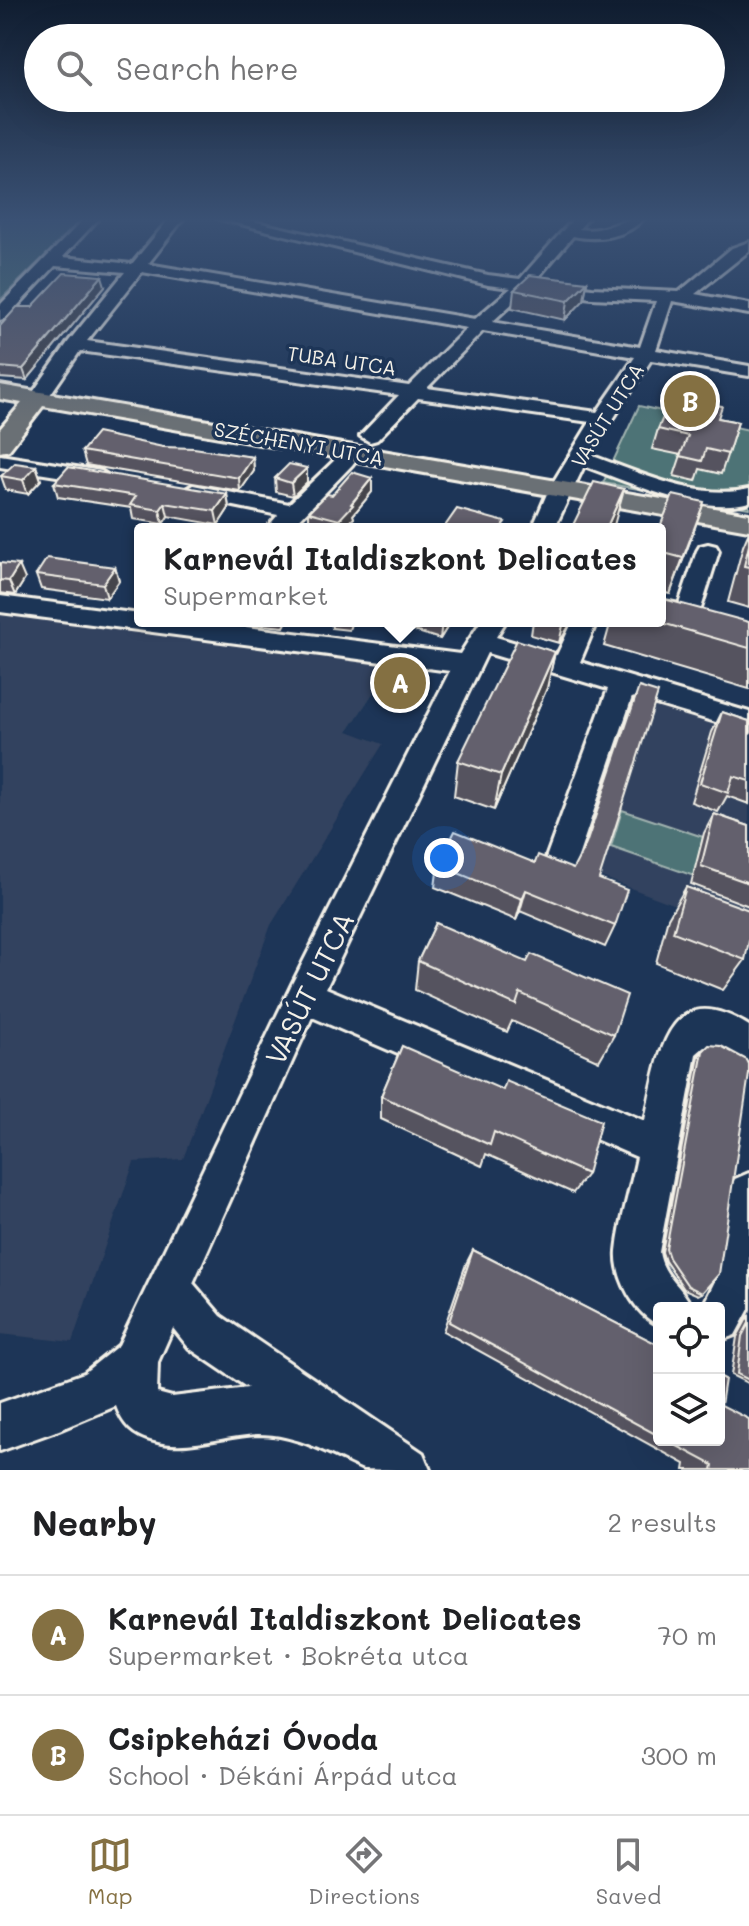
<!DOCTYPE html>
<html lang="en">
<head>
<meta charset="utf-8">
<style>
  :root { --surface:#fff; --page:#f2f2f2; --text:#202124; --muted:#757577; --line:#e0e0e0; --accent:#847042 }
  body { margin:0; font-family:Mali,sans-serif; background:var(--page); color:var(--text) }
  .controls { position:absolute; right:24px; bottom:24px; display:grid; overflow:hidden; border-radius:8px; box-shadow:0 8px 32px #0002 }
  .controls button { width:72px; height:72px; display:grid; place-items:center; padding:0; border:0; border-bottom:2px solid var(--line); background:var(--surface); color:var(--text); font:40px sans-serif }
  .you { position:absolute; left:444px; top:858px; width:28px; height:28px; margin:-20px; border:6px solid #fff; border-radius:50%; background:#1a73e8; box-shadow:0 0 0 12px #1a73e833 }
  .badge { display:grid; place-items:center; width:52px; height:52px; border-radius:50%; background:var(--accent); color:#fff; font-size:26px; font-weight:700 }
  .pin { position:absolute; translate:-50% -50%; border:4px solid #fff; box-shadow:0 2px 8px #0006 }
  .popup { position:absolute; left:134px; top:523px; width:532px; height:104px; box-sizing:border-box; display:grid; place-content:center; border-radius:8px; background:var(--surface); filter:drop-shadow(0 2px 6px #0005); font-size:26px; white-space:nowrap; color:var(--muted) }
  .popup b { font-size:30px; color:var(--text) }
  .popup::after { content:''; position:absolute; left:50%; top:100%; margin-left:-16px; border:16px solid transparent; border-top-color:var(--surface) }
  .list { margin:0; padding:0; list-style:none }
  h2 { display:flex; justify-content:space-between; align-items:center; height:104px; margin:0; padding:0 32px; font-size:34px }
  h2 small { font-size:26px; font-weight:400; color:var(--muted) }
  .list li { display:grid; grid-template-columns:52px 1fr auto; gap:24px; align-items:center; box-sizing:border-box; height:120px; padding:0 32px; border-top:2px solid var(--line) }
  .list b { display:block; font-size:30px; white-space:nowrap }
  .list p { margin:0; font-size:26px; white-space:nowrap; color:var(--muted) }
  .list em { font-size:26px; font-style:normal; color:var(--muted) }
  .icon { flex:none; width:44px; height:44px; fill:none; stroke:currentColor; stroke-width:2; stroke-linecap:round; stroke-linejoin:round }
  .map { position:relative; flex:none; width:749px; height:1470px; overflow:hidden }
  .search { position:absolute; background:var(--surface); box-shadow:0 8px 32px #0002; left:24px; right:24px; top:24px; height:88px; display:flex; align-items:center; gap:20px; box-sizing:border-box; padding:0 28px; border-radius:44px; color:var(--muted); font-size:30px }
  .sheet { height:344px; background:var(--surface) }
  nav { display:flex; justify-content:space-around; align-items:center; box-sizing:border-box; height:112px; border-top:2px solid var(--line); background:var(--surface); font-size:22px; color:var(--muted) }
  nav a { display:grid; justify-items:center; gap:4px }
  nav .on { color:var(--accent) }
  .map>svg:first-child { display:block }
  .built { fill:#32425e }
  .green { fill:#4d7376; stroke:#a0b2af; stroke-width:2 }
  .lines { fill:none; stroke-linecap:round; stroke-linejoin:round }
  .minor-casing { stroke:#f4f1e8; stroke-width:6 }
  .major-casing { stroke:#f4f1e8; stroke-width:6 }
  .minor { fill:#1d3557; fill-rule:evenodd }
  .major { fill:#6b7074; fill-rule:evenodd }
  .wall { fill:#55535e; stroke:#f4f1e8; stroke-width:2 }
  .shaded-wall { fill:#45444c; stroke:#f4f1e8; stroke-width:2 }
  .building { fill:#63616d; stroke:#f4f1e8; stroke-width:2 }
  .labels { text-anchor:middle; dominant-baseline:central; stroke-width:7; stroke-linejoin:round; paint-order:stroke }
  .far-street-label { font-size:20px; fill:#f4f1e8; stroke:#1d3557 }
  .near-street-label { font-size:28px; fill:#f4f1e8; stroke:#1d3557 }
</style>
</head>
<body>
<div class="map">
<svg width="749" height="1470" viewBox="0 0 749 1470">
  <rect width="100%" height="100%" fill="#1d3557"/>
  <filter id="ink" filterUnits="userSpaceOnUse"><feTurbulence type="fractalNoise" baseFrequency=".0125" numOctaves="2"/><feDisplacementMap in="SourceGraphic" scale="16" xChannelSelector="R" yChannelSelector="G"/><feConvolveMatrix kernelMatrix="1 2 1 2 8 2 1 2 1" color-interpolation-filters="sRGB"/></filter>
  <g filter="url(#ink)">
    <g class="built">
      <path d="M0,614L394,662L348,731L383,744L271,925L183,1159L134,1162L72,1342L0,1334Z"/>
      <path d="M654,700L749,728V933L599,876Z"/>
    </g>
    <g class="green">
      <path d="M0,218H83L0,300Z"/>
      <path d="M639,406L749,430V508L603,483Z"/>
      <path d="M622,810L703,837L694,876L611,847Z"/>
    </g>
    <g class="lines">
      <defs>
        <g id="minor">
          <path d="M85,218H99L63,257L132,264L170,218H184L148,264L475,319L511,288L488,285L216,218H239L488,275L520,279L574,218H588L579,229C607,233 619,218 644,218C627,238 598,241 573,236L535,281L592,288L679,292L732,248L749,242V251L695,294L749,304V314L672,301L656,350L749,366V376L651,360L590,455C639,472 697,501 749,489V502C702,516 629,482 584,466L554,529H532L549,489L590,422L418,398L377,440L370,442L360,436L399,395L80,351L45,402H31L29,398L69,341L125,272L55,266L6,318L0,320V305ZM142,272L467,328L409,386L87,341ZM527,290L592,298L656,301L640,347L492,322ZM483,331L635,357L597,412L427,388Z"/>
          <path d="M0,455L101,471L111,477L101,483L0,467Z"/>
          <path d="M345,455L355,461L352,465L290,529H266L278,515L185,496L182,491L193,485L289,504L338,457Z"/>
          <path d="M708,544L716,546L719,551L697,621L688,623L660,616V600L679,604L697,551L700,546Z"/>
          <path d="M0,596L140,614V621H199L460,654L481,621H506L496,637L557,655L573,621H597L580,662L749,712V732L632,697L575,866L570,876L559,880L548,876L543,866L608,689L487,653L326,988L645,1121C658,1062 665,973 749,1026V1065L718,1048L704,1047L696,1054L659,1252C663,1278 683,1286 692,1308H659V1325C635,1314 615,1278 617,1251C620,1220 631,1187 637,1157L312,1017L193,1283L221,1316L423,1453L430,1470C414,1470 376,1470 363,1469C328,1453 297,1434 258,1434C224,1435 188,1451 154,1441C133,1436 123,1425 116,1406L59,1430L0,1451V1403L84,1373L119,1345L292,984L450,671L0,612ZM173,1328L189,1348L248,1388L172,1397L157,1393L158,1362Z"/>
          <path d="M749,1173V1309L735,1335L719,1341V1308H702L717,1277L729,1193L735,1179Z"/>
        </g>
        <path id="major" d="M0,385L749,514V530L43,406L9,450L0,452V429L22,403L0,399Z"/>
      </defs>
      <use href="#minor" class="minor-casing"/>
      <use href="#major" class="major-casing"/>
      <use href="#minor" class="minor"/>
      <use href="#major" class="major"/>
    </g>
    <g class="wall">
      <path d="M587,282L584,300L565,320L512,308L514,290Z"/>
      <path d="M105,286L27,380L0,378V326L32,307Z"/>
      <path d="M718,418L738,422L721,474L700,469L696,481L674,476L681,455L652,449L658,429L693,421Z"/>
      <path d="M163,447L253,457L254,471L240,491L86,465L82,451Z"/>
      <path d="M36,466L41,480L28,494L6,490L1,476Z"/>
      <path d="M307,468V482L293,496L276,492L275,478Z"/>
      <path d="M372,478V492L353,515L354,518L343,529H323L309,525V512Z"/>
      <path d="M54,483L227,494L229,508L218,525L168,516L163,524L133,519L131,508L58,497Z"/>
      <path d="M660,529L691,539L670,594L660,592Z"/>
      <path d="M749,532V608L728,602L743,546Z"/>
      <path d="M0,563L25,579L15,595L0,593Z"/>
      <path d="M115,567L119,581L107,598L41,589L36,575Z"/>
      <path d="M223,621H287L284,627Z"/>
      <path d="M331,621H352L349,630L332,628Z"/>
      <path d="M405,621H451L440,639L405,628Z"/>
      <path d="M533,621H572L559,643L531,635Z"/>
      <path d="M611,621L749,622V689L604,646Z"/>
      <path d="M555,652L547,688L494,810L454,796L458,761Z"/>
      <path d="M722,712L749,721V804L727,796L718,812L691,802L712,732Z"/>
      <path d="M714,814L749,826V906L691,884L704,833Z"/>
      <path d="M438,865L599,879L615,926L605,947L520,911L516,920L435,887Z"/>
      <path d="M686,887L745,960L723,990L656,963L668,918Z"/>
      <path d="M436,923L614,1035L599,1061L512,1021L507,1032L415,990L418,961Z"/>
      <path d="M402,1046L587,1174L573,1193L486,1154L482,1166L381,1119V1096Z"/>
      <path d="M703,1051L702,1293L698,1295L684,1289L665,1261L662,1252L699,1056Z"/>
      <path d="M473,1250L659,1345V1440H719L721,1405L749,1470H684L685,1464L443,1331L466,1264Z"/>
      <path d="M749,1315V1384L731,1375L737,1337Z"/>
    </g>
    <g class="shaded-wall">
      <path d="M102,276L105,286L27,380L23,369Z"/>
      <path d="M587,282L584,300L565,320L568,301Z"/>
      <path d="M253,457L254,471L240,491L239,478Z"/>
      <path d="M36,466L41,480L28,494L23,480Z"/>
      <path d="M307,468V482L293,496L291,483Z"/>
      <path d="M372,478V492L353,515L354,518L343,529H339V520Z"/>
      <path d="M624,489L613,529H606Z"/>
      <path d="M227,494L229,508L218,525L215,511Z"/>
      <path d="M704,502L691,539L670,594L683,558Z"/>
      <path d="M165,503L168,516L163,524L160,510Z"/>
      <path d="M19,565L25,579L15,595L9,581Z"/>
      <path d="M115,567L119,581L107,598L103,584Z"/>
      <path d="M442,621H451L440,639Z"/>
      <path d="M564,621H572L559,643Z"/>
      <path d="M555,652L547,688L494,810L501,775Z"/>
      <path d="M526,890L520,911L516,920L522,899Z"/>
    </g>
    <g class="building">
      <path d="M64,273L102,276L23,369L0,367V326L17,307H32Z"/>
      <path d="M530,275L587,282L568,301L514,290Z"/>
      <path d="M701,402L722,406L718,418L738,422L728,454L706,449L702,461L680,456L688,436L658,429L664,415L693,421Z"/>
      <path d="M97,433L163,447L194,448L253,457L239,478L82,451Z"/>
      <path d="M15,463L36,466L23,480L1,476Z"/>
      <path d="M289,464L307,468L291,483L275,478Z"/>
      <path d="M68,467L227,494L215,511L165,503L160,510L130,505L136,496L54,483Z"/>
      <path d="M352,472L372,478L351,504L353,505L339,520L309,512L327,494L332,495Z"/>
      <path d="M594,482L624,489L606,529H571Z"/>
      <path d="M673,495L704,502L683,558L660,552L659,529Z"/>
      <path d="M457,509L505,522L500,529H443Z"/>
      <path d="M749,545V567L744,566Z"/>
      <path d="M47,558L115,567L103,584L36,575Z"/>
      <path d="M0,563L19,565L9,581L0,580Z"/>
      <path d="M660,598L749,622V648L655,621H660Z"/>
      <path d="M517,640L555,652L501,775L458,761Z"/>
      <path d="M639,687L658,693L599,879L627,890L615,926L526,890L522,899L438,865L455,831L535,863L538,855L573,869L586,844Z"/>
      <path d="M722,712L749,721V781L733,776L728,793L700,783Z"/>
      <path d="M714,814L749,826V883L701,866Z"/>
      <path d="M686,887L749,910V941L745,960L673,932Z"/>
      <path d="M436,923L527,962L531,954L627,995L614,1035L520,993L516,1005L418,961Z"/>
      <path d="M709,1045L721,1046L747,1060L749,1064V1074L719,1274L702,1293L688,1286L669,1258L666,1249L703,1051Z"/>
      <path d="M402,1046L503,1090L506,1081L601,1121L587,1174L494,1132L490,1145L381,1096Z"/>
      <path d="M473,1250L659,1345V1436L449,1322Z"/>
      <path d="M749,1323V1380L737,1374L742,1336Z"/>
      <path d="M719,1376L725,1379L721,1405L749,1419V1470H712L713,1465L666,1440H719Z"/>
    </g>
  </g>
  <linearGradient id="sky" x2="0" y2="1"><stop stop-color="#101d30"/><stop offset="0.52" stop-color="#3a5174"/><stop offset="1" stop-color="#3a5174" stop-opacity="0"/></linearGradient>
  <rect width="749" height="423" fill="url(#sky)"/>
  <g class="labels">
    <g class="far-street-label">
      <text transform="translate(342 360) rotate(8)">TUBA UTCA</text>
      <text transform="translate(607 415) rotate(-58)">VASÚT UTCA</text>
      <text transform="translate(299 443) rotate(10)">SZÉCHENYI UTCA</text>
    </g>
    <g class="near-street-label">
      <text transform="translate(309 988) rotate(-64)">VASÚT UTCA</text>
    </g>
  </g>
</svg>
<div class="controls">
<button><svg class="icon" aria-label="locate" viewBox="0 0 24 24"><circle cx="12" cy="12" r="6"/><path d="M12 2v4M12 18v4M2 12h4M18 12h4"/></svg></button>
<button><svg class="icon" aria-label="layers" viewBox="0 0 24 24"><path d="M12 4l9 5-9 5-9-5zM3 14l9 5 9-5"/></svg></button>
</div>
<div class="you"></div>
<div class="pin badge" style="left:400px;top:683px">A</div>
<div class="popup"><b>Karnevál Italdiszkont Delicates</b>Supermarket</div>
<div class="pin badge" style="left:690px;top:401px">B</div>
<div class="search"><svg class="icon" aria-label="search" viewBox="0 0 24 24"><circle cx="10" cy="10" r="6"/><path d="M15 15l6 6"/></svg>Search here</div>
</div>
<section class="sheet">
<h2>Nearby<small>2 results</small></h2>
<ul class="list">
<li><span class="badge">A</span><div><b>Karnevál Italdiszkont Delicates</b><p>Supermarket · Bokréta utca</p></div><em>70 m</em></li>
<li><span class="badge">B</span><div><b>Csipkeházi Óvoda</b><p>School · Dékáni Árpád utca</p></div><em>300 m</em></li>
</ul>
</section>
<nav>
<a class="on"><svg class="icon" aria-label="map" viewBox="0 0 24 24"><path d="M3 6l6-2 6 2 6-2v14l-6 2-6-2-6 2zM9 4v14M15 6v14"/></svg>Map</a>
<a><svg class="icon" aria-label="directions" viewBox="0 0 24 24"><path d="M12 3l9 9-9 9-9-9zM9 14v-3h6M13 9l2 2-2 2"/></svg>Directions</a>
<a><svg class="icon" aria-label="saved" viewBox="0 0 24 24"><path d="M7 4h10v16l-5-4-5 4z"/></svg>Saved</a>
</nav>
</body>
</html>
